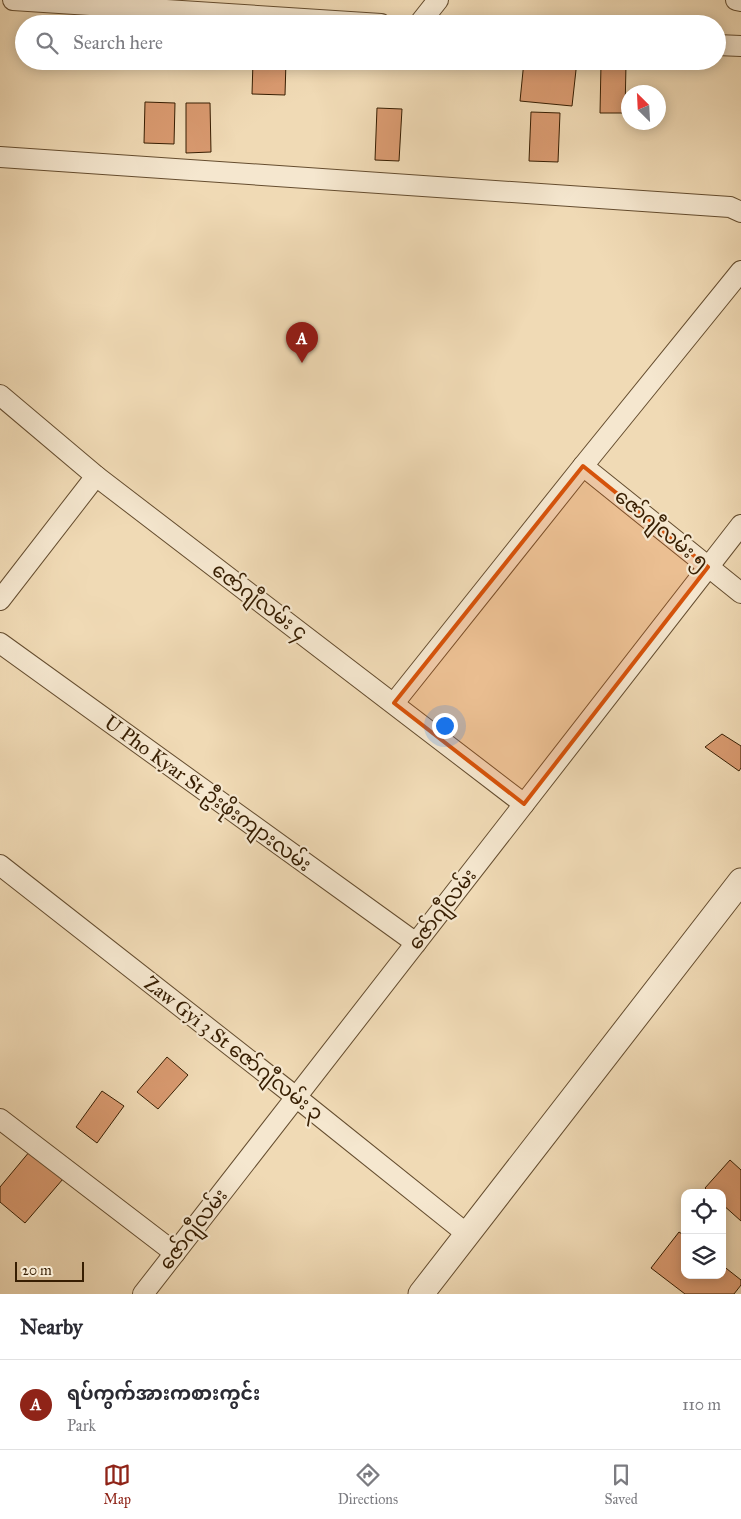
<!DOCTYPE html>
<html lang="en">
<head>
<meta charset="utf-8">
<style>
  :root { --surface:#fff; --page:#f2f2f3; --text:#2b2b33; --muted:#7c7c81; --line:#e1e1e2; --accent:#8f2418 }
  body { margin:0; font-family:"IM FELL Great Primer","Noto Sans Myanmar",serif; background:var(--page); color:var(--text) }
  .controls { position:absolute; right:15px; bottom:15px; display:grid; overflow:hidden; border-radius:10px; box-shadow:0 2px 12px #0003 }
  .controls button { width:45px; height:45px; display:grid; place-items:center; padding:0; border:0; border-bottom:1px solid var(--line); background:var(--surface); color:var(--text); font:25px sans-serif }
  .compass { position:absolute; left:621px; top:85px; width:45px; height:45px; border-radius:50%; background:var(--surface); box-shadow:0 2px 12px #0003; rotate:336deg }
  .scale { position:absolute; left:15px; bottom:12px; width:69px; box-sizing:border-box; padding-left:5px; border:2px solid #371e02; border-top:0; font-size:14px; line-height:18px; white-space:nowrap; color:#371e02; -webkit-text-stroke:4px #f5e7cf; paint-order:stroke }
  .you { position:absolute; left:444px; top:725px; width:18px; height:18px; margin:-12px; border:4px solid #fff; border-radius:50%; background:#1a73e8; box-shadow:0 0 0 8px #1a73e833 }
  .badge { display:grid; place-items:center; width:32px; height:32px; border-radius:50%; background:var(--accent); color:#fff; font-size:16px; font-weight:700 }
  .pin { position:absolute; translate:-50% -41px; filter:drop-shadow(0 1px 2px #0008) }
  .pin::after { content:''; position:absolute; top:26px; width:18px; height:15px; background:inherit; clip-path:polygon(0 0,100% 0,50% 100%) }
  .list { margin:0; padding:0; list-style:none }
  h2 { display:flex; justify-content:space-between; align-items:center; height:65px; margin:0; padding:0 20px; font-size:21px }
  h2 small { font-size:16px; font-weight:400; color:var(--muted) }
  .list li { display:grid; grid-template-columns:32px 1fr auto; gap:15px; align-items:center; box-sizing:border-box; height:90px; padding:0 20px; border-top:1px solid var(--line) }
  .list b { display:block; font-size:19px; white-space:nowrap }
  .list p { margin:0; font-size:16px; white-space:nowrap; color:var(--muted) }
  .list em { font-size:16px; font-style:normal; color:var(--muted) }
  .icon { flex:none; width:28px; height:28px; fill:none; stroke:currentColor; stroke-width:2; stroke-linecap:round; stroke-linejoin:round }
  .map { position:relative; flex:none; width:741px; height:1294px; overflow:hidden }
  .search { position:absolute; background:var(--surface); box-shadow:0 2px 12px #0003; left:15px; right:15px; top:15px; height:55px; display:flex; align-items:center; gap:12px; box-sizing:border-box; padding:0 18px; border-radius:28px; color:var(--muted); font-size:19px }
  .sheet { height:155px; background:var(--surface) }
  nav { display:flex; justify-content:space-around; align-items:center; box-sizing:border-box; height:70px; border-top:1px solid var(--line); background:var(--surface); font-size:14px; color:var(--muted) }
  nav a { display:grid; justify-items:center; gap:2px }
  nav .on { color:var(--accent) }
  .map>svg:first-child { display:block }
  .building { fill:#d99a70; stroke:#371e02 }
  .lines { fill:none; stroke-linecap:round; stroke-linejoin:round }
  .minor-casing { stroke:#654d2f; stroke-width:22 }
  .tertiary-casing { stroke:#654d2f; stroke-width:27 }
  .minor { stroke:#f5e7cf; stroke-width:20 }
  .tertiary { stroke:#f5e7cf; stroke-width:25 }
  .marked { fill:#d6530b; fill-opacity:0.2; stroke:#d6530b; stroke-width:4; stroke-linejoin:round }
  .labels { text-anchor:middle; dominant-baseline:central; stroke-width:4.5; stroke-linejoin:round; paint-order:stroke }
  .street-label { font-size:20px; fill:#371e02; stroke:#f5e7cf }
</style>
</head>
<body>
<div class="map">
<svg width="741" height="1294" viewBox="0 0 741 1294">
  <rect width="100%" height="100%" fill="#f0dab5"/>
  <filter id="stains"><feTurbulence type="fractalNoise" baseFrequency=".004" numOctaves="4"/><feColorMatrix values="0 0 0 0 .2 0 0 0 0 .09 0 0 0 0 .02 0 0 0 .5 -.17"/></filter>
  <radialGradient id="worn" r=".72"><stop offset=".6" stop-color="#630" stop-opacity="0"/><stop offset="1" stop-color="#630" stop-opacity=".3"/></radialGradient>
  <g class="building">
    <path d="M253,61H286L285,95L252,94Z"/>
    <path d="M524,61H577L572,106L520,101Z"/>
    <path d="M601,64H626L625,113H600Z"/>
    <path d="M145,102L175,103L174,144L144,143Z"/>
    <path d="M186,103H210L211,152L186,153Z"/>
    <path d="M377,108L402,109L399,161L375,160Z"/>
    <path d="M531,112L560,113L558,162L529,161Z"/>
    <path d="M722,734L741,746V768L739,771L705,747Z"/>
    <path d="M167,1057L188,1075L158,1109L137,1092Z"/>
    <path d="M102,1091L124,1106L97,1143L76,1127Z"/>
    <path d="M30,1151L63,1179L25,1223L0,1202V1187Z"/>
    <path d="M730,1160L741,1170V1221L722,1204V1193H710L705,1188Z"/>
    <path d="M679,1232L685,1236V1275H722V1265L741,1280V1285L734,1294H685L651,1268Z"/>
  </g>
  <g class="lines">
    <defs>
      <g id="minor">
        <path d="M13,0L381,24"/>
        <path d="M736,0L741,1"/>
        <path d="M419,24L438,0"/>
        <path d="M717,45L741,46"/>
        <path d="M0,157L730,207L741,212"/>
        <path d="M0,395L96,476L524,804"/>
        <path d="M583,466L741,593"/>
        <path d="M0,600L96,476"/>
        <path d="M0,643L416,943"/>
        <path d="M394,703L583,466L741,271"/>
        <path d="M0,865L296,1097L467,1234"/>
        <path d="M0,1119L175,1253"/>
        <path d="M143,1294L741,525"/>
      </g>
      <path id="tertiary" d="M421,1294L741,881"/>
    </defs>
    <use href="#minor" class="minor-casing"/>
    <use href="#tertiary" class="tertiary-casing"/>
    <use href="#minor" class="minor"/>
    <use href="#tertiary" class="tertiary"/>
  </g>
  <path class="marked" d="M583,466L708,567L524,804L394,703Z"/>
  <g class="labels">
    <g class="street-label">
      <text transform="translate(662 529) rotate(39)">ဇော်ဂျီလမ်း ၅</text>
      <text transform="translate(260 601) rotate(37)">ဇော်ဂျီလမ်း ၄</text>
      <text transform="translate(208 793) rotate(36)">U Pho Kyar St ဦးဖိုးကျားလမ်း</text>
      <text transform="translate(442 909) rotate(-52)">ဇော်ဂျီလမ်း</text>
      <text transform="translate(234 1048) rotate(38)">Zaw Gyi 3 St ဇော်ဂျီလမ်း ၃</text>
      <text transform="translate(193 1229) rotate(-52)">ဇော်ဂျီလမ်း</text>
    </g>
  </g>
  <rect width="100%" height="100%" filter="url(#stains)"/>
  <rect width="100%" height="100%" fill="url(#worn)"/>
</svg>
<div class="controls">
<button><svg class="icon" aria-label="locate" viewBox="0 0 24 24"><circle cx="12" cy="12" r="6"/><path d="M12 2v4M12 18v4M2 12h4M18 12h4"/></svg></button>
<button><svg class="icon" aria-label="layers" viewBox="0 0 24 24"><path d="M12 4l9 5-9 5-9-5zM3 14l9 5 9-5"/></svg></button>
</div>
<svg class="compass" viewBox="-18 -18 36 36"><path d="M0-13l5 13h-10z" fill="#e53935"/><path d="M0 13l5-13h-10z" fill="#7c7c81"/></svg>
<div class="scale">20 m</div>
<div class="you"></div>
<div class="pin badge" style="left:302px;top:363px">A</div>
<div class="search"><svg class="icon" aria-label="search" viewBox="0 0 24 24"><circle cx="10" cy="10" r="6"/><path d="M15 15l6 6"/></svg>Search here</div>
</div>
<section class="sheet">
<h2>Nearby<small></small></h2>
<ul class="list">
<li><span class="badge">A</span><div><b>ရပ်ကွက်အားကစားကွင်း</b><p>Park</p></div><em>110 m</em></li>
</ul>
</section>
<nav>
<a class="on"><svg class="icon" aria-label="map" viewBox="0 0 24 24"><path d="M3 6l6-2 6 2 6-2v14l-6 2-6-2-6 2zM9 4v14M15 6v14"/></svg>Map</a>
<a><svg class="icon" aria-label="directions" viewBox="0 0 24 24"><path d="M12 3l9 9-9 9-9-9zM9 14v-3h6M13 9l2 2-2 2"/></svg>Directions</a>
<a><svg class="icon" aria-label="saved" viewBox="0 0 24 24"><path d="M7 4h10v16l-5-4-5 4z"/></svg>Saved</a>
</nav>
</body>
</html>
